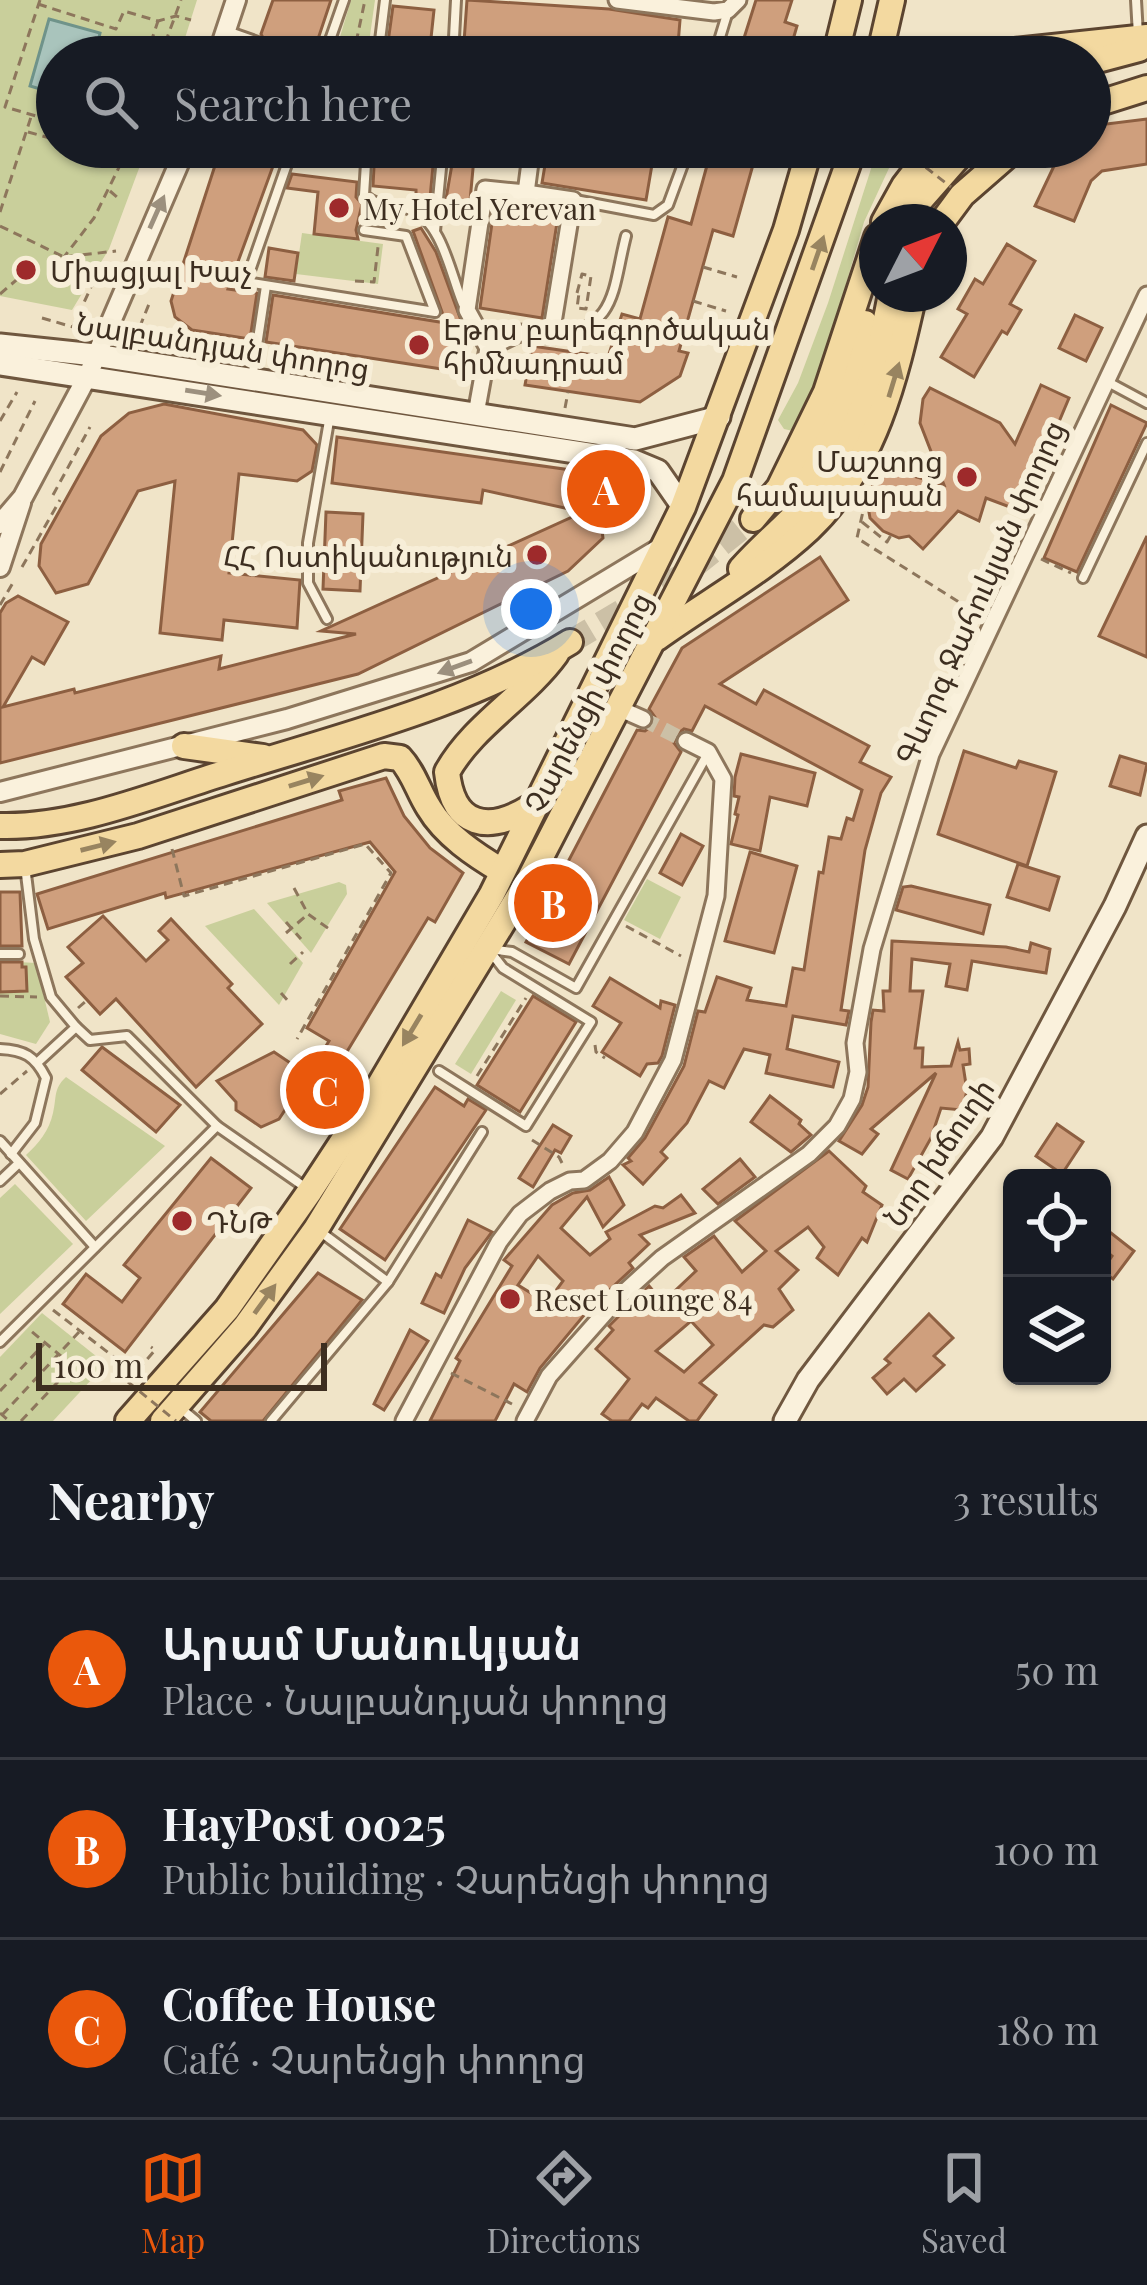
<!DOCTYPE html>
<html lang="en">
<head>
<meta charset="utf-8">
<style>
  :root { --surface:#171b24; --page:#242831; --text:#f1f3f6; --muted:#9ea1a6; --line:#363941; --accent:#ea580c }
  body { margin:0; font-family:"Playfair Display","Noto Sans Armenian",serif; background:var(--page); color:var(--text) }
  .controls { position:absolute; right:36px; bottom:36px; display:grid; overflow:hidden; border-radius:18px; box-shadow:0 3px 9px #0004 }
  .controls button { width:108px; height:108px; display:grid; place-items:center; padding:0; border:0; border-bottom:3px solid var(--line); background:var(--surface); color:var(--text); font:60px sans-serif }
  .compass { position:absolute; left:859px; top:204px; width:108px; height:108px; border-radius:50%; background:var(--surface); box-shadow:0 3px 9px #0004; rotate:48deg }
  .scale { position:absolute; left:36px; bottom:30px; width:291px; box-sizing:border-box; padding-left:12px; border:6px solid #3d2e20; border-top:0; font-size:33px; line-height:42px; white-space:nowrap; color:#3d2e20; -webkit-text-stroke:9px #f7eed8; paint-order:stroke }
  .you { position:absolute; left:531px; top:609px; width:42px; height:42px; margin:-30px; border:9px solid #fff; border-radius:50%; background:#1a73e8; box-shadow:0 0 0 18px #1a73e833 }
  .badge { display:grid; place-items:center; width:78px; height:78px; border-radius:50%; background:var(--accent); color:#fff; font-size:39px; font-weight:700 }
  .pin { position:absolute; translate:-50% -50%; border:6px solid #fff; box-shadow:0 3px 12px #0006 }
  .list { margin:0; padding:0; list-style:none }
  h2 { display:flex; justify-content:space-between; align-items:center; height:156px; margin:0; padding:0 48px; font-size:51px }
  h2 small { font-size:39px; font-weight:400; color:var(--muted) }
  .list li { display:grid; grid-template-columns:78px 1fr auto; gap:36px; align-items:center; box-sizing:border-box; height:180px; padding:0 48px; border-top:3px solid var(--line) }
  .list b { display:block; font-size:45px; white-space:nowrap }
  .list p { margin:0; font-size:39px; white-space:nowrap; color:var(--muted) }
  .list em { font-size:39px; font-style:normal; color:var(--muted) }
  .icon { flex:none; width:66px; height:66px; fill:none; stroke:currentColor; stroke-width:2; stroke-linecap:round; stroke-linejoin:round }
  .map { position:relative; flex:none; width:1147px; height:1421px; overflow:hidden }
  .search { position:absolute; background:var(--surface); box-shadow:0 3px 9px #0004; left:36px; right:36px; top:36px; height:132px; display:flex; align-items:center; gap:30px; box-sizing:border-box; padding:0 42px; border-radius:66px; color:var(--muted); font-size:45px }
  .sheet { height:696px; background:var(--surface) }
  nav { display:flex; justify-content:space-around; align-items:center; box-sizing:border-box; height:168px; border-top:3px solid var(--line); background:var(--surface); font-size:33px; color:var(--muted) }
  nav a { display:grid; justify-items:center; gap:6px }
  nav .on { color:var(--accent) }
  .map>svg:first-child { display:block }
  .green { fill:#c9cf9b }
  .water { fill:#a9c4bc; stroke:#6f938a; stroke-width:3 }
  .building { fill:#cf9f7d; stroke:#8d5f41; stroke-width:3; fill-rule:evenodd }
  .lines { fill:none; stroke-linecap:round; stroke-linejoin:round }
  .minor-tunnel { stroke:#ccc0a6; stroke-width:15; stroke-dasharray:15 8; stroke-linecap:butt }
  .primary-tunnel { stroke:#ccc0a6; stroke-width:24; stroke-dasharray:24 12; stroke-linecap:butt }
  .service-casing { stroke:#8d765c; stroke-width:14 }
  .minor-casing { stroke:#8d765c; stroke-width:21 }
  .tertiary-casing { stroke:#8d765c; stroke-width:24 }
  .secondary-casing { stroke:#6f573f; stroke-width:27 }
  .primary-casing { stroke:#5b4430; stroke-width:30 }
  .path { stroke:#8d765c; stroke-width:3; stroke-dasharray:9 6; stroke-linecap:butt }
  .service { stroke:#faf1dc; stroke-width:8 }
  .minor { stroke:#faf1dc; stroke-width:15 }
  .tertiary { stroke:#faf1dc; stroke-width:18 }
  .secondary { stroke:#faf1dc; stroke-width:21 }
  .primary { stroke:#f3d9a0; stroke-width:24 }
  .path-bridge { stroke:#8d765c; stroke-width:3; stroke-dasharray:9 6; stroke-linecap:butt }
  .oneway { fill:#9c907e }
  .oneway2 { fill:#988460 }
  .poi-dot { fill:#9e2a2b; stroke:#f7eed8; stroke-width:4.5 }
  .labels { text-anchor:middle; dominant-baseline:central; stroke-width:12; stroke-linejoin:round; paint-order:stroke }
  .poi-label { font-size:30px; fill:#3d2e20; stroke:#f7eed8; text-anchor:start }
  .street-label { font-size:30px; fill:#3d2e20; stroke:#f7eed8 }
</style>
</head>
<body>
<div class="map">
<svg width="1147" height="1421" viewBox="0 0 1147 1421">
  <rect width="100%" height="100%" fill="#f0e4c8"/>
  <g class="green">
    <path d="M0,0H197L179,57H57V147H147L109,249L72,310L0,296Z"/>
    <path d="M351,0H375L367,57H334Z"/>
    <path d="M878,147H885L888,153L881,162L890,166L864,222L823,364L793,431L784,429L778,420L798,383L828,303Z"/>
    <path d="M302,233L383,244L378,284L296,274Z"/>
    <path d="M647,879L681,897L660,939L624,920Z"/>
    <path d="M339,882L346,885L347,894L311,953L267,903Z"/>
    <path d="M254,909L303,963L279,1005L205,926Z"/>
    <path d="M0,961L36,963L50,1022L36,1044L0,1034Z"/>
    <path d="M501,991L516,1000L471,1074L455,1064Z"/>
    <path d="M66,1077L165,1146L86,1221L26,1155C39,1143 49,1131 53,1113C57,1097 53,1089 66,1077Z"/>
    <path d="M15,1184L73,1244L0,1314V1198Z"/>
    <path d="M42,1313L106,1364L53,1421H0V1357Z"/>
  </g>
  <path class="water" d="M49,19L100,33L97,46L111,50L109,57H57V94L30,86Z"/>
  <g class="building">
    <path d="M273,0H331L312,57H253L255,50L266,44L261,34Z"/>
    <path d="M467,0L609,9L680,20L677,57L463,56Z"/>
    <path d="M756,0H792L785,22L797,26L788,57H738Z"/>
    <path d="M393,6L434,10L429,57H386Z"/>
    <path d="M1147,119V164L1102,171L1091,181L1074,221L1035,206L1063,147H1090V126Z"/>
    <path d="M221,147H280L228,289L257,293L250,339L192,330L175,317L171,301Z"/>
    <path d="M375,147H421L419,164L433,166L430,198L416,196V190L373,186Z"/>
    <path d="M455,147H475L470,201L446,199Z"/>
    <path d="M548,147H655L646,200L542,183Z"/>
    <path d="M712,147H758L733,236L713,230L679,351L688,353L680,376L640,402L525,385L532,346L608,357L622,314L640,319L668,217L691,224Z"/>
    <path d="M292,174L357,182L356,197L362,204L356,230L358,239L314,234L318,192L287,188Z"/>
    <path d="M495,202L559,210L542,318L480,308Z"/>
    <path d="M421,228L436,252L466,334L461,372L266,342L273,295L446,323L413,231Z"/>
    <path d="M1007,244L1035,261L1010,304L1021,310L1007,334L1002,331L974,377L941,357L967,314L958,309L975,279L983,284Z"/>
    <path d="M269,248L298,253L294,281L265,277Z"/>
    <path d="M1075,315L1102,328L1086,361L1059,348Z"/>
    <path d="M1041,385L1069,398L1058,424L1053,422L1037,460L1047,464L1034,497L1030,495L1023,512L986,498L979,521L958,511L923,549L909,536L899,538L883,531L870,518L867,501L873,485L893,470L944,485L920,423L923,399L930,388L1000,423L1015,444Z"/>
    <path d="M164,404L303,430L317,445L312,471L297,481L239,474L229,573L300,580L297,628L224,620L222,640L160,633L175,481L138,491L88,584L56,593L39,566L41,544L101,436L129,413Z"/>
    <path d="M1111,405L1147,423L1077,572L1044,558Z"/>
    <path d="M337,437L578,471L595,480L603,538L568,571L358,674L0,763V613L6,603L18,596L68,622L44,664L32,657L3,707L74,689L75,693L221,656L219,669L356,634L321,631L583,512L483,490L481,503L332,483Z"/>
    <path d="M326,512L363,514L360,591L323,589Z"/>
    <path d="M1147,536V657L1099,636Z"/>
    <path d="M820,557L848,600L720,684L756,704L764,690L869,746L860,762L891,777L881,793L865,850L841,1010L849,1011L846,1025L793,1016L787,1049L839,1062L833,1087L766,1073L770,1055L744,1049L724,1088L709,1081L687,1123L661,1152L667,1158L643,1184L623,1165L631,1161L628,1158L645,1138L684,1066L698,1011L705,1012L717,977L751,988L747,1000L786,1006L793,968L804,970L819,872L823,873L829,837L841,839L847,818L853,820L862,790L705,706L692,731L684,729L676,735L674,743L681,752L569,964L526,942L637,730L645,731L653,725L655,717L649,709L682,648Z"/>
    <path d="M964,751L1016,768L1019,761L1056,772L1027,866L938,834Z"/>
    <path d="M741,754L815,773L807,806L770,797L760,851L731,844L738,815L735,814L739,797L734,796L735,777Z"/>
    <path d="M1120,756L1147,764L1140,795L1110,786Z"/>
    <path d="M386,778L404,816L430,848L463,873L435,922L428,918L334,1073L342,1078L330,1099L303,1083L306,1078L279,1119L261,1127L236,1110V1102L217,1081L274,1052L308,1075L329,1041L307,1028L395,872L370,842L166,898L165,893L48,929L37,894L342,800L339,791Z"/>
    <path d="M681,834L703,846L682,885L660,873Z"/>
    <path d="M750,852L797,866L774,953L725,941Z"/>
    <path d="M1018,864L1059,877L1049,910L1007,897Z"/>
    <path d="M911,886L990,905L983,934L896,910L903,887Z"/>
    <path d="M0,892H20L22,946H0Z"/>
    <path d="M103,916L146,961L168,940L159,931L171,919L232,984L228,988L262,1024L196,1087L116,999L100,1014L66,977L83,963L68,947Z"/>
    <path d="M892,941L1006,947L1029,952L1031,943L1050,949L1046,973L972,961L967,990L946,986L950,964L912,959L910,991H923L915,1048H923L922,1067L951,1066L958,1042L960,1050L969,1049L970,1064L963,1065L967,1091L962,1110L941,1108L931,1138L908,1179L891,1170L936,1073L871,1129L878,1134L862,1154L839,1141L862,1105L868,1087L871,1022L873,1010L884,1011L883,991H890Z"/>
    <path d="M0,962H22V967H26L27,991L0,992Z"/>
    <path d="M610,978L660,1008L661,1001L675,1005L662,1056L658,1063L647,1064L640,1076L602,1052L621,1023L593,1006Z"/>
    <path d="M533,996L576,1022L520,1112L477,1085Z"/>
    <path d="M102,1047L180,1105L156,1132L82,1070Z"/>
    <path d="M435,1087L464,1106L468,1099L486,1110L385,1260L340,1229Z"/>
    <path d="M770,1096L801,1120L799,1124L811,1135L791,1152L751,1122Z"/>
    <path d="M1057,1124L1083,1142L1062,1174L1036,1156Z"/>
    <path d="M553,1125L571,1136L561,1153L555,1150L533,1187L519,1178Z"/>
    <path d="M829,1151L866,1186L863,1192L882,1205L867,1242L862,1238L838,1275L817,1258L824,1247L808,1227L776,1251L798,1270L779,1289L793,1310L773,1327L764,1325L700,1383L716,1395L697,1421H689L656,1398L648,1408L642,1404L629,1421H612L602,1414L629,1379L596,1349L613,1330L609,1326L649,1286L663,1302L696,1271L684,1257L714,1236L742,1272L766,1251L735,1221ZM691,1321L713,1345L684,1372L656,1351Z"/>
    <path d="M211,1158L251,1188L125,1352L63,1304L86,1274L122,1302L140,1278L124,1265Z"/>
    <path d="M740,1159L755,1177L718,1204L703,1189Z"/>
    <path d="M609,1177L624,1205L603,1227L587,1197L561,1228L590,1255L610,1239L606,1232L655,1206L663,1208L681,1195L695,1213L640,1235L649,1244L629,1263L633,1268L590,1308L540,1368L527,1392L514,1384L495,1421H430L460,1361L456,1358L512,1266L504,1260L552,1205L573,1193L590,1190ZM538,1256L563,1281L547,1303L518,1285Z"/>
    <path d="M468,1220L492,1232L465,1268L444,1313L422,1303L436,1274L441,1277Z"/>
    <path d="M1102,1226L1134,1251L1113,1279L1102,1271L1112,1256L1102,1248Z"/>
    <path d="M318,1273L362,1300L263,1421H211L200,1412Z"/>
    <path d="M929,1314L953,1338L934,1356L944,1365L916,1391L904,1379L887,1394L873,1378L890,1363L885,1359Z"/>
    <path d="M410,1330L428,1341L384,1410L374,1404Z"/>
  </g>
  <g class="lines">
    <path class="minor-tunnel" d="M643,719L686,741"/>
    <path class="primary-tunnel" d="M570,642L683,575L753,519"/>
    <defs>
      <g id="service">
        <path d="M1136,0L1138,35"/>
        <path d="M227,31L258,42"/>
        <path d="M324,57L344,0"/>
        <path d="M378,57L385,0"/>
        <path d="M453,57L456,0"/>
        <path d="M714,57L728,11"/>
        <path d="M293,147L246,282L435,312L406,236L364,230"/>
        <path d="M367,147L364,195C378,208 394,204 411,210C442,221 451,276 463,304"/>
        <path d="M575,200L654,215L668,205L689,148"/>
        <path d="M435,231L443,147"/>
        <path d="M552,335C618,329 612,290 626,236"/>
        <path d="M252,379L266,286"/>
        <path d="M1106,381L1147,403"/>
        <path d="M1083,578L1147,443"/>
        <path d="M327,619L308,583V543L330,415"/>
        <path d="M25,866L34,939L51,997L76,1027L38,1062"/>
        <path d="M490,949L512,952L576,988L707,755"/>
        <path d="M0,954H19"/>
        <path d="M76,1027L90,1040L127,1036L217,1126"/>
        <path d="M0,1049C24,1050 35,1056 46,1078L35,1123L11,1154"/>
        <path d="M439,1071L526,1126L591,1022L503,968L489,950"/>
        <path d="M0,1141L95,1247"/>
        <path d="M0,1181L19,1163"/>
        <path d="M388,1282L482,1132"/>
        <path d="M0,1342L217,1126L309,1190"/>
        <path d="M178,1406L196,1421"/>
        <path d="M271,1421L388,1282L318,1230"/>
      </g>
      <g id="minor">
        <path d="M617,0L714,12L728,10L738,0"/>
        <path d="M488,348L467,310L485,189L526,193L532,147"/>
        <path d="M476,414L488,348L519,333L551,335L573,200L526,193"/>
        <path d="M618,708L643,719"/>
        <path d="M404,1421L499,1242L520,1214L550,1191L570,1181L584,1180L610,1161L635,1132L673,1060L716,896L723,779L708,752L686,741"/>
        <path d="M525,1421L549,1376L618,1298L662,1258L809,1154L837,1126L852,1099L858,1072L855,1043L872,949L931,754L1147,295"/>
      </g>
      <g id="tertiary">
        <path d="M217,57L236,0"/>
        <path d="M0,524L23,497L88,375L186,147"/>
        <path d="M0,567L21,503"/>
        <path d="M0,792L287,719L471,662L665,545"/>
      </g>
      <g id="secondary">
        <path d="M0,345L95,355L635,439L719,417"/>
        <path d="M0,364L634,461L658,471L683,507"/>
        <path d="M785,1421L808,1380L992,1137L1115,906L1147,836"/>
      </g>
      <g id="primary">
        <path d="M835,57L849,0"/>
        <path d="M879,57L892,0"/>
        <path d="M957,57L1147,37"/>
        <path d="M1090,62L1139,49"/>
        <path d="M1090,106L1147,88"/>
        <path d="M884,222L904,186L934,147"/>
        <path d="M901,222L967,147"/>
        <path d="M942,222L962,195L1017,147"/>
        <path d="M784,496C831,453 848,382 865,323"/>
        <path d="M753,519L779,488L826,392L877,237"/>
        <path d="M741,569C762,545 787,525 808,502C860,445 877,367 891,294"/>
        <path d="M657,638C707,602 764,571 809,529C875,466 895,379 914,294"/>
        <path d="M184,746L263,757"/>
        <path d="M531,807C489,833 453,828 447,772C473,725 524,698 556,654"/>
        <path d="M0,826C75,828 153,795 224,773C340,736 466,706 570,642"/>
        <path d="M0,865L25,864L138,836L384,756L400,758C414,773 418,791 429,808C445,835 475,855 502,871"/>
        <path d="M128,1421L227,1309L310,1191L379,1086L492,894L683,507L786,230L810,147"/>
        <path d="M163,1421L245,1327L316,1229L530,878L735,481L854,147"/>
      </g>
    </defs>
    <use href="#service" class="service-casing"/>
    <use href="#minor" class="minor-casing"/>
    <use href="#tertiary" class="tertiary-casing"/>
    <use href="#secondary" class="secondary-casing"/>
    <use href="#primary" class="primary-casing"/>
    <g class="path">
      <path d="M40,0L5,107L57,122"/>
      <path d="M38,4L116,29L124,11L158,21L176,16L191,20"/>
      <path d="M146,57L158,21"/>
      <path d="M160,57L181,0"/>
      <path d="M353,57L365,0"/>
      <path d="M28,132L57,140"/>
      <path d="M80,147L147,166"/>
      <path d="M889,147V158L904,147"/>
      <path d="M110,191L118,198"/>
      <path d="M0,212L31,117"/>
      <path d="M0,226L64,257L116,251"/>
      <circle cx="27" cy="269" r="7"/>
      <path d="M703,267L737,277"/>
      <path d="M355,281L374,282L378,247"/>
      <path d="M100,284L91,285L64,257L94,218L129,147"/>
      <path d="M577,293L582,274L591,276L586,309L577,308L579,293"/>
      <path d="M0,294L21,276"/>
      <path d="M693,301L726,311"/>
      <path d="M42,318L73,327L91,287"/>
      <path d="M134,341L149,304"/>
      <path d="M565,408L568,392"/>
      <path d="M0,421L17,392"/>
      <path d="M0,472L35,401"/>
      <path d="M53,495L90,427"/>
      <path d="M858,502L864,507L857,538L978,614"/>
      <path d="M862,522L887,542L891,535"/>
      <path d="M1041,559L1071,573"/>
      <path d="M22,567L60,500"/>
      <path d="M0,605L14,581"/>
      <path d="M172,849L184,896L365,844L391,873L297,1039"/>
      <path d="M294,888L308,914L332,931"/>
      <path d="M286,922L301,939"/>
      <path d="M626,926L681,956"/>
      <path d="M286,933L307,915"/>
      <path d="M290,964L303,952"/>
      <path d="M281,993L290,1003"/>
      <path d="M0,996L37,997"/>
      <path d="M78,1008L87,1000"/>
      <path d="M595,1045L596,1052L605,1058"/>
      <path d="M477,1076L526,998"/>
      <path d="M0,1094L27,1071"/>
      <path d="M532,1140L559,1157L562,1163"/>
      <path d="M53,1310L132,1371"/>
      <path d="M451,1373L512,1404"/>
      <path d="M128,1382L155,1350L151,1347"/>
      <path d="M0,1391L44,1344"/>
      <path d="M0,1413L9,1421"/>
      <path d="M2,1415L79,1332"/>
      <path d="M21,1421L73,1366L31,1331"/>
    </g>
    <use href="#service" class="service"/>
    <use href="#minor" class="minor"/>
    <use href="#tertiary" class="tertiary"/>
    <use href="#secondary" class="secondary"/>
    <use href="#primary" class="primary"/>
    <g class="path-bridge">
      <path d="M902,149L951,187"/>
      <path d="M128,1382L176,1421"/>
    </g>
  </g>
  <defs><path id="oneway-solid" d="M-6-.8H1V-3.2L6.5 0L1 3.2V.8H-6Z" transform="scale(3)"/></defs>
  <g class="oneway">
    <use href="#oneway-solid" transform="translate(157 212) rotate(-66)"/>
    <use href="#oneway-solid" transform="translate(203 393) rotate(9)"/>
    <use href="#oneway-solid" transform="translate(455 667) rotate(160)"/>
  </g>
  <g class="oneway2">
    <use href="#oneway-solid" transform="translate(818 253) rotate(-71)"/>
    <use href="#oneway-solid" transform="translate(894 380) rotate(-73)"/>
    <use href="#oneway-solid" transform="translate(306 781) rotate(-17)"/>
    <use href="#oneway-solid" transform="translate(98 846) rotate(-14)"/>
    <use href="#oneway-solid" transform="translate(412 1030) rotate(121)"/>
    <use href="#oneway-solid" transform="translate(265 1299) rotate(-54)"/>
  </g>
  <g class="poi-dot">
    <circle cx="339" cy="208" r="12"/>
    <circle cx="26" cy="270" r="12"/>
    <circle cx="419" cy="345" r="12"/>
    <circle cx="967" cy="477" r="12"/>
    <circle cx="537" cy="555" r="12"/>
    <circle cx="182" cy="1221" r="12"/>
    <circle cx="510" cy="1299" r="12"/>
  </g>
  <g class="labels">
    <g class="poi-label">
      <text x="363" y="208">My Hotel Yerevan</text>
      <text x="50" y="270">Միացյալ Խաչ</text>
      <text x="443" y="328">Էթոս բարեգործական<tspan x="443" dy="34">հիմնադրամ</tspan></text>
      <text x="943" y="460" text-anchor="end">Մաշտոց<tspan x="943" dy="34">համալսարան</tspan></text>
      <text x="513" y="555" text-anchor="end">ՀՀ Ոստիկանություն</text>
      <text x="206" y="1221">ԴՆԹ</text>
      <text x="534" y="1299">Reset Lounge 84</text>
    </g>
    <g class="street-label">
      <text transform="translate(223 345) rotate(9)">Նալբանդյան փողոց</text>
      <text transform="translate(979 592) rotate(-66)">Գևորգ Ջահուկյան փողոց</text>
      <text transform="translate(587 702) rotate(-63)">Չարենցի փողոց</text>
      <text transform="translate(938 1152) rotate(-56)">Նոր խճուղի</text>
    </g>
  </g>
</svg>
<div class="controls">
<button><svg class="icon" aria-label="locate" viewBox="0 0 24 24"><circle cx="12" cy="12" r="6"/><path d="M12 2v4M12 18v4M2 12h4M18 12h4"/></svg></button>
<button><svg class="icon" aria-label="layers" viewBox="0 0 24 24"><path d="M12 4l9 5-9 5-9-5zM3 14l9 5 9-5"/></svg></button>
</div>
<svg class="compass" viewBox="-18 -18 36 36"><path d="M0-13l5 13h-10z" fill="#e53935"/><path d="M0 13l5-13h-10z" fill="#9ea1a6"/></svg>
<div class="scale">100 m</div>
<div class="you"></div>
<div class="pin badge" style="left:606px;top:489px">A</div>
<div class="pin badge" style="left:553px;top:903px">B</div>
<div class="pin badge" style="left:325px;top:1090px">C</div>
<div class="search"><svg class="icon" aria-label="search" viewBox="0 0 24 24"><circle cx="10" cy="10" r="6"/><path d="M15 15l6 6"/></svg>Search here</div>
</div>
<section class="sheet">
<h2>Nearby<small>3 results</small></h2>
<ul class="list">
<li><span class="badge">A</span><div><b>Արամ Մանուկյան</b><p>Place · Նալբանդյան փողոց</p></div><em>50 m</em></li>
<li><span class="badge">B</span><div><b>HayPost 0025</b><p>Public building · Չարենցի փողոց</p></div><em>100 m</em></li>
<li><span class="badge">C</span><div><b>Coffee House</b><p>Café · Չարենցի փողոց</p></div><em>180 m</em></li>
</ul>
</section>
<nav>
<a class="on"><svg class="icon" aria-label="map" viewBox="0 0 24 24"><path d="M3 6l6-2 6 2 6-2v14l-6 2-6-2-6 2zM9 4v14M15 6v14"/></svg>Map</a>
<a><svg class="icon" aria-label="directions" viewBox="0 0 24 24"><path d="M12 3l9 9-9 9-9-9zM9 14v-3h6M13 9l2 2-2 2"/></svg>Directions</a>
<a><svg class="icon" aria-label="saved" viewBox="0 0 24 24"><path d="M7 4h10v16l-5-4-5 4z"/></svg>Saved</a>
</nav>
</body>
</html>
